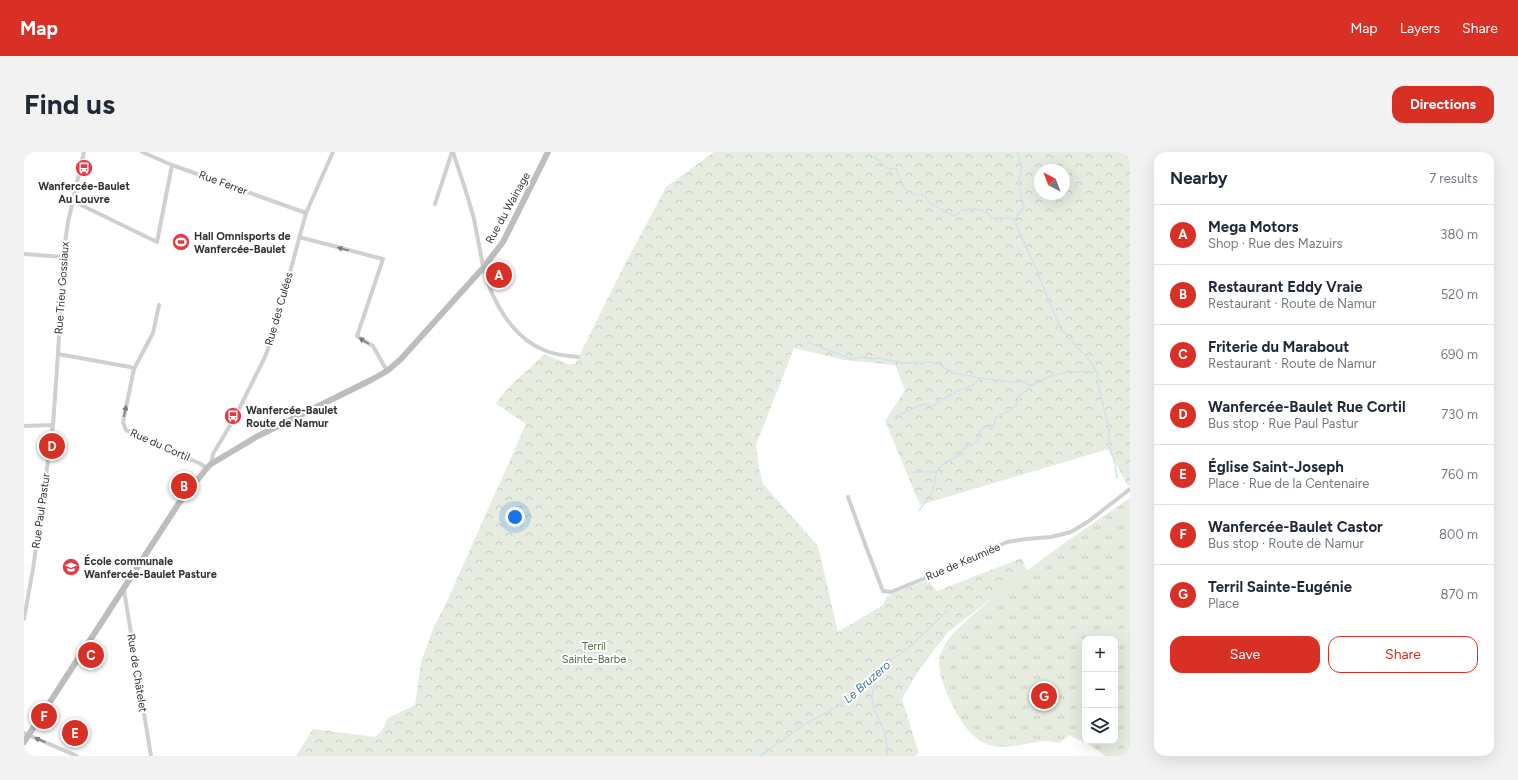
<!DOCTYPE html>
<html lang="en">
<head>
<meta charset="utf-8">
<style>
  :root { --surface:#fff; --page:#f2f2f3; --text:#1f2937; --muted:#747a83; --line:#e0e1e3; --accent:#d93025 }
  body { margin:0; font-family:Figtree,sans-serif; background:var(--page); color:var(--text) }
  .controls { position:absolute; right:12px; bottom:12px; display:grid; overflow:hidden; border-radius:8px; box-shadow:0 4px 16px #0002 }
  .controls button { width:36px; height:36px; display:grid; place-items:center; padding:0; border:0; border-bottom:1px solid var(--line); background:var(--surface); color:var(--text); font:20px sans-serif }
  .compass { position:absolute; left:1010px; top:12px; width:36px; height:36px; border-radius:50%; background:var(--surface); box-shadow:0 4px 16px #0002; rotate:318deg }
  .you { position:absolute; left:491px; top:365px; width:14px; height:14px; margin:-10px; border:3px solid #fff; border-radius:50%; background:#1a73e8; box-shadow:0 0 0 6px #1a73e833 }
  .badge { display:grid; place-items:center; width:26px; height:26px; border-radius:50%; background:var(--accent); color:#fff; font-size:13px; font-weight:700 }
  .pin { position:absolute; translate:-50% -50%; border:2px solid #fff; box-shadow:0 1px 4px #0006 }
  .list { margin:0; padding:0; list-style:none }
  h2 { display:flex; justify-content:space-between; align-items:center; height:52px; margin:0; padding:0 16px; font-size:17px }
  h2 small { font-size:13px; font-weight:400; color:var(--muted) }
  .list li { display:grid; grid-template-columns:26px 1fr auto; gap:12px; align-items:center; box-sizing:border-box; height:60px; padding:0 16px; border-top:1px solid var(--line) }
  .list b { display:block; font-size:15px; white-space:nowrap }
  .list p { margin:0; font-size:13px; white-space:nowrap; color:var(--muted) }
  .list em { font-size:13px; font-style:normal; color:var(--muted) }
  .actions { display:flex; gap:8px; padding:12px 16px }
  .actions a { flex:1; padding:9px 0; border:1px solid var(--accent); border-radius:12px; text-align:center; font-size:14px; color:var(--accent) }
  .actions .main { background:var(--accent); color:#fff }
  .icon { flex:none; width:22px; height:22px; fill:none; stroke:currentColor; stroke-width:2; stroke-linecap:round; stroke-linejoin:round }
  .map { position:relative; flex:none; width:1106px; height:604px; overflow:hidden; border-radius:12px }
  header { display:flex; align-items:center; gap:24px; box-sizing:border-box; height:56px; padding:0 20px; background:var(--accent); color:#fff }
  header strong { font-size:19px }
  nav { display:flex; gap:22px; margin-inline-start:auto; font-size:14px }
  .intro { display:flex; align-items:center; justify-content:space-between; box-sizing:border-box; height:96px; padding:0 24px }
  h1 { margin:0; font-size:28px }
  .button { padding:10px 18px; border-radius:12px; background:var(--accent); color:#fff; font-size:14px; font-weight:700 }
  main { display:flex; gap:24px; padding:0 24px }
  aside { flex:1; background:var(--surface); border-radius:12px; box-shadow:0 4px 16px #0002 }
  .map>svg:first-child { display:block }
  .grass { fill:url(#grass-tufts); fill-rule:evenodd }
  .forest { fill:url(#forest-crowns); fill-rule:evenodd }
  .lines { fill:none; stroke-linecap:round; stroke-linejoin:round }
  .stream { stroke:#cfe2ee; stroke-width:1.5 }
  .minor { stroke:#d0d0d0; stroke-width:4 }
  .secondary { stroke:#bdbdbd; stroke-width:6 }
  .oneway { fill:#7a7a7a }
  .labels { text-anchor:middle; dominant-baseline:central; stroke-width:4; stroke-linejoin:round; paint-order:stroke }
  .street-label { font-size:11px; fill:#333; stroke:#fff }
  .poi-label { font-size:11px; font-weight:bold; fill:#333; stroke:#fff; text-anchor:start }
  .park-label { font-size:11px; fill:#56703f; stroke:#fff }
  .water-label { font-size:12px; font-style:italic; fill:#3f7597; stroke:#fff }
</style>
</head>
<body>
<header>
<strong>Map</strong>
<nav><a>Map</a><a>Layers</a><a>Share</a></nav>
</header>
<div class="intro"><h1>Find us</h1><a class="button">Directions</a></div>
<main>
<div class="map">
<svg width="1106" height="604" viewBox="0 0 1106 604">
  <defs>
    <pattern id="grass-tufts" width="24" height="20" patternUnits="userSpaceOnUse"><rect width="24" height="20" fill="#e6ecdf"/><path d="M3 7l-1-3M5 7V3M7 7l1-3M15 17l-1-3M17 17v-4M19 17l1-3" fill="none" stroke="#c6cbc0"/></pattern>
    <pattern id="forest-crowns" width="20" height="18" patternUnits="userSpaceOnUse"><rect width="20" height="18" fill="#e6ecdf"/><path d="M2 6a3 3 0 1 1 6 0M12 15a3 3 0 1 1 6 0" fill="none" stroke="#c6cbc0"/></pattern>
  </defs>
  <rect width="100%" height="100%" fill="#fff"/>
  <path class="grass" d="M1106,346V604H1081L1066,593L1045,583L1036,591C1031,590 1026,589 1021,589C1002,590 977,601 958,590C944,582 934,565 927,550C921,538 911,515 917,501C923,484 937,474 950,462C998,419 1053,382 1106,346ZM1061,487H1091V589H1061Z"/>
  <path class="forest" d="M690,0H1106V333L1104,334L1084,297L896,353L861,269L881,238L871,213L820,208L770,196L732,293L735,316L739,332L794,394L814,480L859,453L863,444L903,428L913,439L998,406L1003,419L924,480L895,518L878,547L895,602L890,604H272L289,577L351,585L358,579L364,566L391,553L397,510L409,477L425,445L502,272L472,252C483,233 505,219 520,202L544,212H551L600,114L642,35ZM1016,18H1040V42H1016Z"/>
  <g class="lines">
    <g class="stream">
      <path d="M850,5L865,17H872C880,34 879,44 901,43L906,52C917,55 921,62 932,64L937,58C949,57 960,55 968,66H986L990,68L1008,107L1036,176L1065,208L1073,220L1074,232L1085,278V294L1091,311L1093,326"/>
      <path d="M990,68L1000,55L995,32L998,14L993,0"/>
      <path d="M784,190L827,207L840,205L849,207L854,206L880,211L907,210L916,213L929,221L956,226"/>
      <path d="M871,265L899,252L908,254L933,239L949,233L956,226L987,230L1000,229L1004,233C1016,232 1017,227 1027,224C1042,219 1058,219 1073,220"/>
      <path d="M889,320H912L920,311L934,304L941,295L954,289L955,281L961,274L967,277L970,272L972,265L983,260L992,254L996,243L1009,233"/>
      <path d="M895,358C907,345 910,338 912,321"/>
      <path d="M855,520L849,538L848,548L851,559L861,581L864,604"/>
      <path d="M736,604L783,571L821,550L859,514L888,493L923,459"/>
    </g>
    <g class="minor">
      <path d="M118,0L148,13L282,61"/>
      <path d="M429,0C436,22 444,44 450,67C453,82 456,99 459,114C467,148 488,186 522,199C532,203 544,204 554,205"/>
      <path d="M49,49L133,90L148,13"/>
      <path d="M411,52L428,0"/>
      <path d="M275,85L359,107L333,184L349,194L363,219"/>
      <path d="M0,102L39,105"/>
      <path d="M34,202L106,215L110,217L99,270L102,278L134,294L175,311L183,316"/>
      <path d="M110,217L129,181L135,153"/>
      <path d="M0,274L29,273"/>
      <path d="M187,312L189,302L211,265L240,207L252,177L259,146L282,61L309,0"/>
      <path d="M824,345L841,392L859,439L867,440L943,409L983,390L1002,387L1027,385L1047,380L1065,369L1106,337"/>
      <path d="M100,438L127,604"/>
      <path d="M0,467L9,417L29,273L34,202L39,105L44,70L60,0"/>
      <path d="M0,581L53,604"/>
    </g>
    <path class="secondary" d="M0,590L155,351L183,316L187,312L232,285L347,228L363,219L376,208L459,116L479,90L524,0"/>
  </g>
  <defs><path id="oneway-solid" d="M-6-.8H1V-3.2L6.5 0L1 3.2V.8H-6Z"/></defs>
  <g class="oneway">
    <use href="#oneway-solid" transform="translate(319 97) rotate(-165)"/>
    <use href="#oneway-solid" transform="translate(340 189) rotate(-148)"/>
    <use href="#oneway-solid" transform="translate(101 259) rotate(-78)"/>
    <use href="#oneway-solid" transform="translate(16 588) rotate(-157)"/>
  </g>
  <defs>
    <symbol id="bus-disc" viewBox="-11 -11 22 22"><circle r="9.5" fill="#e63946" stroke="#fff"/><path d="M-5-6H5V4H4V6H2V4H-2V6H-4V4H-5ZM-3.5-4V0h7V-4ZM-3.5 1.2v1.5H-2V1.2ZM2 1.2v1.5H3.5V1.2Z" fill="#fff"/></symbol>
    <symbol id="stadium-disc" viewBox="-11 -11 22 22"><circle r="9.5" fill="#e63946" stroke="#fff"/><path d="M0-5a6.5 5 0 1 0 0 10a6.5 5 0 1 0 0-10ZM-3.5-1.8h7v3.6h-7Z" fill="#fff"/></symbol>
    <symbol id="school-disc" viewBox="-11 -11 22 22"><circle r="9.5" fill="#e63946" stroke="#fff"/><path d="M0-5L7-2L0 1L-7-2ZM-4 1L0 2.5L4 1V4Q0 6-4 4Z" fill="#fff"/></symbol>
  </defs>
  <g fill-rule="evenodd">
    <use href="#bus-disc" x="50" y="6" width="20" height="20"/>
    <use href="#stadium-disc" x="147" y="80" width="20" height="20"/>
    <use href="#bus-disc" x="199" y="254" width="20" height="20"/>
    <use href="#school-disc" x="37" y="405" width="20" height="20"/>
  </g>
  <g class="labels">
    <g class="street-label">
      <text transform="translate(199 31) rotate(20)">Rue Ferrer</text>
      <text transform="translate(484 56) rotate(-61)">Rue du Wainage</text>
      <text transform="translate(38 136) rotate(-86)">Rue Trieu Gossiaux</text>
      <text transform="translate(255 157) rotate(-74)">Rue des Culées</text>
      <text transform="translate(136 293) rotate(24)">Rue du Cortil</text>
      <text transform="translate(17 359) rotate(-82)">Rue Paul Pastur</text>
      <text transform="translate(939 410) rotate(-23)">Rue de Keumiée</text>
      <text transform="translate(113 521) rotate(81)">Rue de Châtelet</text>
    </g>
    <g class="poi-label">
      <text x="60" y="34" text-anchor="middle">Wanfercée-Baulet<tspan x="60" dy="13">Au Louvre</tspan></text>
      <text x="170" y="84">Hall Omnisports de<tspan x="170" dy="13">Wanfercée-Baulet</tspan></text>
      <text x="222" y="258">Wanfercée-Baulet<tspan x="222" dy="13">Route de Namur</tspan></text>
      <text x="60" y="409">École communale<tspan x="60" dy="13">Wanfercée-Baulet Pasture</tspan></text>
    </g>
    <g class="park-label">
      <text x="570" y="494">Terril<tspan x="570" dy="13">Sainte-Barbe</tspan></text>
    </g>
    <g class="water-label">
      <text transform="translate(843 530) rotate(-41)">Le Bruzero</text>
    </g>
  </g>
</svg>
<div class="controls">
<button>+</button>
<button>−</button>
<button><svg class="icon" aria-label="layers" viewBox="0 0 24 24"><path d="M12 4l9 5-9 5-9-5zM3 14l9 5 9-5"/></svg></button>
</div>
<svg class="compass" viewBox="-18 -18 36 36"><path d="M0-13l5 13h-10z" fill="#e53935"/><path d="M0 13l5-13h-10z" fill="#747a83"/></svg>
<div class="you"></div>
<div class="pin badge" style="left:475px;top:123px">A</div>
<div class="pin badge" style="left:160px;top:334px">B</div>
<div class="pin badge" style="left:67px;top:503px">C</div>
<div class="pin badge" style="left:28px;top:294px">D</div>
<div class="pin badge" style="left:51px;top:581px">E</div>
<div class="pin badge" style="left:20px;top:564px">F</div>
<div class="pin badge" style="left:1020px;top:544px">G</div>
</div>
<aside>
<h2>Nearby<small>7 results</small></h2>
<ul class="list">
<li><span class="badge">A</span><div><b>Mega Motors</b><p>Shop · Rue des Mazuirs</p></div><em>380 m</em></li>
<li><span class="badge">B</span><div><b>Restaurant Eddy Vraie</b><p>Restaurant · Route de Namur</p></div><em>520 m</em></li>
<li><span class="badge">C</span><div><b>Friterie du Marabout</b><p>Restaurant · Route de Namur</p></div><em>690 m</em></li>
<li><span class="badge">D</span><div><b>Wanfercée-Baulet Rue Cortil</b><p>Bus stop · Rue Paul Pastur</p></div><em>730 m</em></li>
<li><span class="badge">E</span><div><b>Église Saint-Joseph</b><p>Place · Rue de la Centenaire</p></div><em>760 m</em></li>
<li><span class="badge">F</span><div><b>Wanfercée-Baulet Castor</b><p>Bus stop · Route de Namur</p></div><em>800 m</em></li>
<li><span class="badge">G</span><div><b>Terril Sainte-Eugénie</b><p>Place</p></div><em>870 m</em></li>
</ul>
<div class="actions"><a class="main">Save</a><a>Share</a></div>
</aside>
</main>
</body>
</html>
